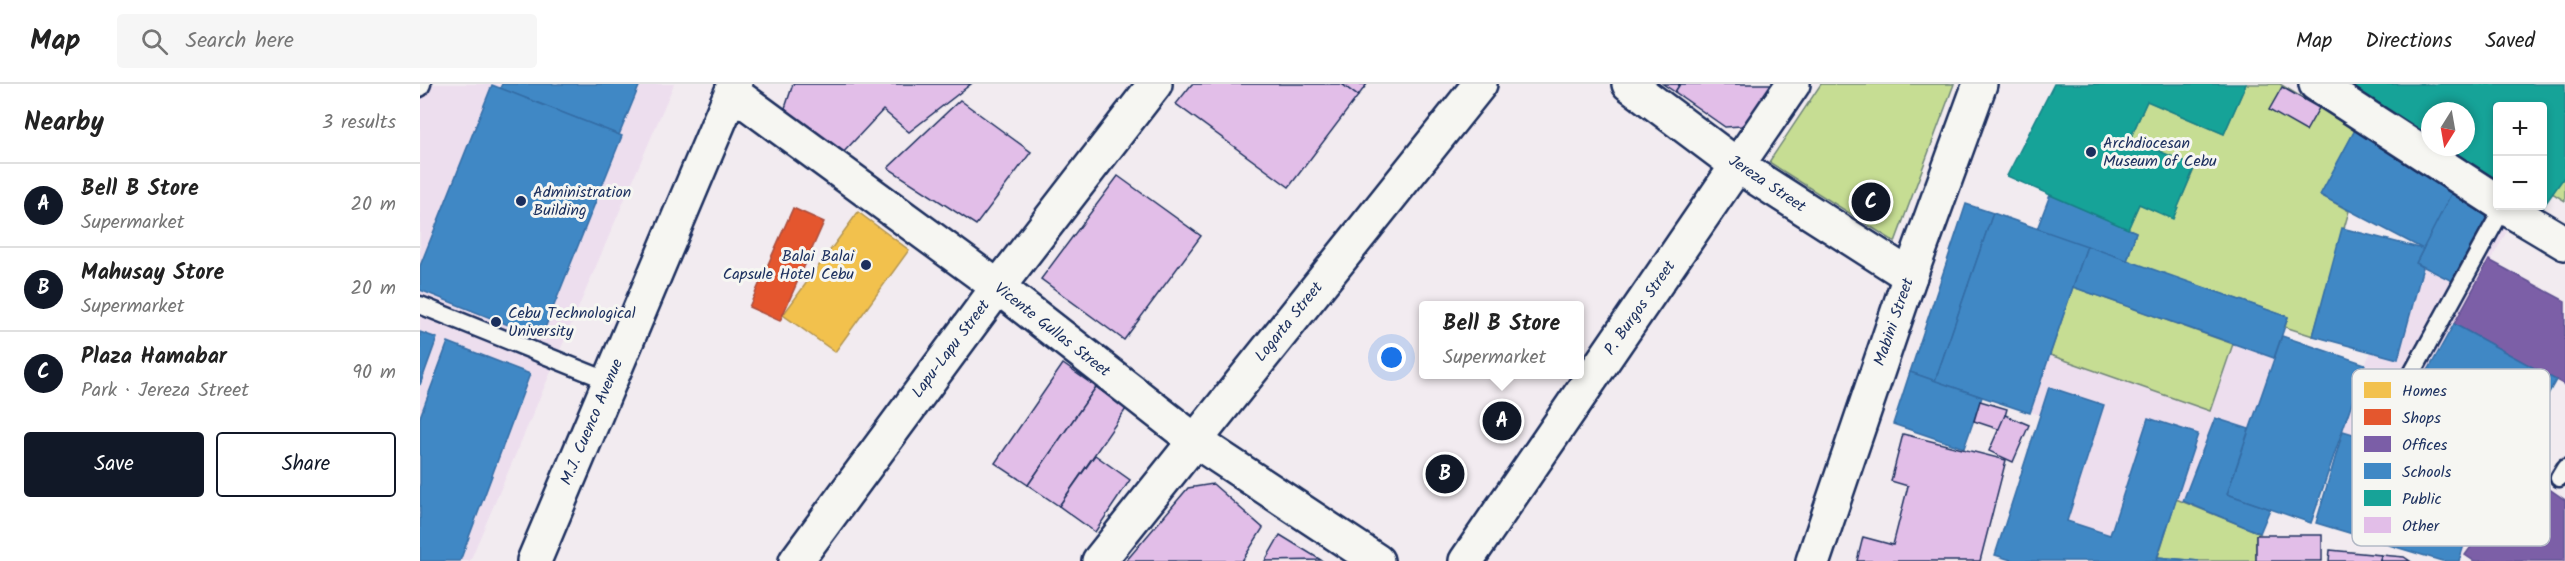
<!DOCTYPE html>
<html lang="en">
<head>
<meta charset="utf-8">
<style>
  :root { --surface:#fff; --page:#f6f6f6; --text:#222; --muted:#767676; --line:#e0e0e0; --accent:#111827 }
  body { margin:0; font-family:Kalam,sans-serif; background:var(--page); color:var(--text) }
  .controls { position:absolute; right:18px; top:18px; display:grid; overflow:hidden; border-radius:6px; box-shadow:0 3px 9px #0003 }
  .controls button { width:54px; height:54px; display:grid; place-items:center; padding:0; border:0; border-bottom:2px solid var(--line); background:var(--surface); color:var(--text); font:30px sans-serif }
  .compass { position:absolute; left:2001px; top:18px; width:54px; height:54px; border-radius:50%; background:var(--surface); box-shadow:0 3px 9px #0003; rotate:191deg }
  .you { position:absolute; left:972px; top:274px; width:21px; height:21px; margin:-15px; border:4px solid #fff; border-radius:50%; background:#1a73e8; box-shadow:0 0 0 9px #1a73e833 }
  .badge { display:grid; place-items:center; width:39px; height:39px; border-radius:50%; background:var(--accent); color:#fff; font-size:20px; font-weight:700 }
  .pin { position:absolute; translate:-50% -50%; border:3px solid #fff; box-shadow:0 2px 6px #0006 }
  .popup { position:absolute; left:999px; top:217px; width:165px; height:78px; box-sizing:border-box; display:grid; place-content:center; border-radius:6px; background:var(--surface); filter:drop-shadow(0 2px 4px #0005); font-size:20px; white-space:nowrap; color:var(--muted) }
  .popup b { font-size:22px; color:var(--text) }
  .popup::after { content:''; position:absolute; left:50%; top:100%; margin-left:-12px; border:12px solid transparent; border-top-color:var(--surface) }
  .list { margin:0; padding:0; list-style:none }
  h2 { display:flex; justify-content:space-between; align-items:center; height:78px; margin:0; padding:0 24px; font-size:26px }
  h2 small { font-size:20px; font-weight:400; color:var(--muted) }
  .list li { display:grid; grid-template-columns:39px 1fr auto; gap:18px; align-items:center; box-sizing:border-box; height:84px; padding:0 24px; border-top:2px solid var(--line) }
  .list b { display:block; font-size:22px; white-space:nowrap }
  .list p { margin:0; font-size:20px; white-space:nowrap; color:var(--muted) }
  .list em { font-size:20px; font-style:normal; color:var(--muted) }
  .actions { display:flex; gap:12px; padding:18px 24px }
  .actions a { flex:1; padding:14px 0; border:2px solid var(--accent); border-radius:6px; text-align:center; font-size:21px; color:var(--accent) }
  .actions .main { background:var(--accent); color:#fff }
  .icon { flex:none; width:33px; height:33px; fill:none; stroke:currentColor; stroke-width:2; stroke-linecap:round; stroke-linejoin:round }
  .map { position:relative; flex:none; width:2145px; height:477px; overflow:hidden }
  header { display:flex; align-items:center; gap:36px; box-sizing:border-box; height:84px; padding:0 30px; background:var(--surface); border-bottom:2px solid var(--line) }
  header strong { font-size:28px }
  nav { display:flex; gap:33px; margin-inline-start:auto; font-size:21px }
  .search { width:420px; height:54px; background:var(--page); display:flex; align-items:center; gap:15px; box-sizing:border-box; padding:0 21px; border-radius:6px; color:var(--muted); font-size:22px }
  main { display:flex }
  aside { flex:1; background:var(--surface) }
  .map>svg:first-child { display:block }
  .built { fill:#eddeee }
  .green { fill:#c6dd93; stroke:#708678; stroke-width:1.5 }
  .homes { fill:#f2c14e; stroke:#b29553; stroke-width:1.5 }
  .shops { fill:#e4572e; stroke:#a84b3c; stroke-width:1.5 }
  .offices { fill:#7b5ea7; stroke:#5e5091; stroke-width:1.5 }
  .schools { fill:#3f88c5; stroke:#346da6; stroke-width:1.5 }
  .public { fill:#17a398; stroke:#188087; stroke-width:1.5 }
  .building { fill:#e2bee8; stroke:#1b2f5e; stroke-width:1.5 }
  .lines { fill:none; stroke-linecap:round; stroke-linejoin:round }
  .lane-casing { stroke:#1b2f5e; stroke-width:21 }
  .street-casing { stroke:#1b2f5e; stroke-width:38 }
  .secondary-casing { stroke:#1b2f5e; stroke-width:38 }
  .lane { stroke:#f6f6f2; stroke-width:16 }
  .street { stroke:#f6f6f2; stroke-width:33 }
  .secondary { stroke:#f6f6f2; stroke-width:33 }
  .poi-dot { fill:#1b2f5e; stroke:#f6f6f2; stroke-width:2 }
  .labels { text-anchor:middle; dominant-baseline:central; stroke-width:6; stroke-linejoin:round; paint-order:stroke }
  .poi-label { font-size:16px; fill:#1b2f5e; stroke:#f6f6f2; text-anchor:start }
  .street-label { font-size:16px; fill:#1b2f5e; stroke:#f6f6f2 }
  .key { fill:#f6f6f2; stroke:#b4bac6; stroke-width:1.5 }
  .key-label { font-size:16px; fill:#1b2f5e }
</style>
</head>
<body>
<header>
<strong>Map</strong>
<div class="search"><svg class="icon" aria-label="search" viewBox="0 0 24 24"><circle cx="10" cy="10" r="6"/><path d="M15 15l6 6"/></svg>Search here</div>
<nav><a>Map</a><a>Directions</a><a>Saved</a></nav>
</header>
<main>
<aside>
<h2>Nearby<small>3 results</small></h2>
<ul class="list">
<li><span class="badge">A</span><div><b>Bell B Store</b><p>Supermarket</p></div><em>20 m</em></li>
<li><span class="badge">B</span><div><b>Mahusay Store</b><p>Supermarket</p></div><em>20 m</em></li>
<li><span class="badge">C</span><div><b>Plaza Hamabar</b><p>Park · Jereza Street</p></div><em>90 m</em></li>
</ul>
<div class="actions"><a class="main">Save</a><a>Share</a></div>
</aside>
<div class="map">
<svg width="2145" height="477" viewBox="0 0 2145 477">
  <rect width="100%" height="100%" fill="#f2ebf0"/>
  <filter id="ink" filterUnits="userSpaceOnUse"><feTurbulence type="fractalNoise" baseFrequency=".0167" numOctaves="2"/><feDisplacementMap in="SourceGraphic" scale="12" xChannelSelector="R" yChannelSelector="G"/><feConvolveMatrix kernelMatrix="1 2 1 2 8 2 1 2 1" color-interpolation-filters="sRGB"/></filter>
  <g filter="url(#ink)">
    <g class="built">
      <path d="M0,0H254L50,477H0Z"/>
      <path d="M2033,106L2093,137L2034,240L2079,398L2040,477H2022L1896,439L1917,364L1891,439L1850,425L1840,449L1756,415L1736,477H1594L1620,331L1490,288L1546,120L1868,233L1862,252L1945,280Z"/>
    </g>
    <g class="green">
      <path d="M1401,0H1534L1475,158L1349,78Z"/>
      <path d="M1826,0H1860L1935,46L1901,111L1929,127L1893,252L1865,243L1868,233L1707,177L1716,148L1708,145L1719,120L1753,134L1775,83L1710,55L1727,17L1804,50Z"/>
      <path d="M2145,92V117L2132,109Z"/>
      <path d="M1653,203L1813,260L1790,327L1630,271Z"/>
      <path d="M1756,415L1840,449L1836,451V477H1779L1738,473Z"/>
    </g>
    <path class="homes" d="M438,128L489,166L415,268L363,231Z"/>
    <path class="shops" d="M373,124L404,138L360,237L329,223Z"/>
    <g class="offices">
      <path d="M2069,176L2145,217V301L2034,240Z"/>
      <path d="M2105,388L2145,416V477H2054L2045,471Z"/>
    </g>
    <g class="schools">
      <path d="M82,0H220L199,51L80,4Z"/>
      <path d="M72,1L202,52L121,254L0,206V182Z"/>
      <path d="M1935,46L2038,100L2003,165L1900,111Z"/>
      <path d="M2033,106L2075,127L2038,200L1996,179Z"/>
      <path d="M1630,111L1716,148L1707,177L1617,145Z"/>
      <path d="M1546,120L1573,129L1515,297L1490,288Z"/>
      <path d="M1573,129L1667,162L1610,329L1515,297Z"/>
      <path d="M1922,144L2003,165L1996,179L2003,183L1978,275L1893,252Z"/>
      <path d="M1667,162L1868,233L1854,274L1653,203Z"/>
      <path d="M2034,240L2136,296L2079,398L1977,342Z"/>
      <path d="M0,248L17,254L0,301Z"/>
      <path d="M1862,252L1945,280L1891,439L1807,410Z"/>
      <path d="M28,258L110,290L40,477H0V333Z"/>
      <path d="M1490,288L1562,313L1544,364L1473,340Z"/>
      <path d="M1629,303L1684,321L1647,437L1690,451L1728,334L1778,350L1736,477H1594L1575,471Z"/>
      <path d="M1795,334L1829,345L1807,410L1850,425L1840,449L1763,417Z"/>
      <path d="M1923,347L2066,390L2039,477H2022L1896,439Z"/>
      <path d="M1738,473L1779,477H1737Z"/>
    </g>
    <g class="public">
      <path d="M1634,0H1826L1804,50L1727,17L1710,55L1775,82L1753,135L1719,120L1708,145L1587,92Z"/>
      <path d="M1925,0H2145V92L2121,126L2114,122H2122V22H2078V98L2023,63H2046V27H2010V55Z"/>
    </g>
    <g class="building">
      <path d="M373,0H551L489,48L463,26L420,72L365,24Z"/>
      <path d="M772,0H922L938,12L869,103L756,20Z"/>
      <path d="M922,0H947L938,12Z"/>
      <path d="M1243,0H1260L1255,8Z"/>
      <path d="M1260,0H1355L1332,34L1321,42L1305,43L1255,8Z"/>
      <path d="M1862,3L1899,24L1886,47L1849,26Z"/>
      <path d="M540,16L611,68L556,141L468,84Z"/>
      <path d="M698,92L781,152L704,256L621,195Z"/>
      <path d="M643,280L676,303L608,401L575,379Z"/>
      <path d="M676,303L706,325L639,422L608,401Z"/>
      <path d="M1560,317L1587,325L1581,346L1554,337Z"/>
      <path d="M1585,331L1609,341L1593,378L1569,367Z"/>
      <path d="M1483,350L1586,376L1560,477H1437L1443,453L1473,461L1488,402L1471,397Z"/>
      <path d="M675,371L710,396L675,448L639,422Z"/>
      <path d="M793,400L843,444L822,477H706L768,404Z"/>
      <path d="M860,451L901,476L845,477Z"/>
      <rect x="1836" y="451" width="66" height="26"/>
      <path d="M1910,466L1961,471L1960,477H1909Z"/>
      <path d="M1961,471L1984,473L1990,477H1960Z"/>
    </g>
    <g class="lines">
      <defs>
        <g id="lane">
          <path d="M0,4L2,0"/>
          <path d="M0,221L189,297"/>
          <path d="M1968,333L2084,122"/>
          <path d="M2139,394L2145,384"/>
        </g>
        <g id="street">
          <path d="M376,477L578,203"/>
          <path d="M679,477L1060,0"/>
          <path d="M1046,477L1373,0"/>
        </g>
        <g id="secondary">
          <path d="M1209,0L1318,82L1490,192"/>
          <path d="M1896,0L2078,118"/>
          <path d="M312,8L578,203L774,356L957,477"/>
          <path d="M2083,122L2145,159"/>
          <path d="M578,203L735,0"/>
          <path d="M114,477L315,0"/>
          <path d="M1393,477L1490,192L1560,0"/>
        </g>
      </defs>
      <use href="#lane" class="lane-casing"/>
      <use href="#street" class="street-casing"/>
      <use href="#secondary" class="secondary-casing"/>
      <use href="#lane" class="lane"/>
      <use href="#street" class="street"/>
      <use href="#secondary" class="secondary"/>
    </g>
  </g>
  <g class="poi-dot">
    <circle cx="1671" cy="68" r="6"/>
    <circle cx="101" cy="117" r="6"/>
    <circle cx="446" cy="181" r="6"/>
    <circle cx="76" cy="238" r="6"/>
  </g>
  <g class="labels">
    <g class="poi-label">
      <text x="1683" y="59">Archdiocesan<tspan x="1683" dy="18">Museum of Cebu</tspan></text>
      <text x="113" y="108">Administration<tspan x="113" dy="18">Building</tspan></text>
      <text x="434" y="172" text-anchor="end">Balai Balai<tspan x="434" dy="18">Capsule Hotel Cebu</tspan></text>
      <text x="88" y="229">Cebu Technological<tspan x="88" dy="18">University</tspan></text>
    </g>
    <g class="street-label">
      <text transform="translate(1347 100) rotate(34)">Jereza Street</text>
      <text transform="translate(1220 224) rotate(-55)">P. Burgos Street</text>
      <text transform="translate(869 238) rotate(-51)">Logarta Street</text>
      <text transform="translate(1474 238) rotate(-71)">Mabini Street</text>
      <text transform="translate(632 246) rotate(38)">Vicente Gullas Street</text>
      <text transform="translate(531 265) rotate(-53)">Lapu-Lapu Street</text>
      <text transform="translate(172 338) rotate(-67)">M.J. Cuenco Avenue</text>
    </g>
  </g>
  <rect x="1932" y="285" width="198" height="177" rx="9" class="key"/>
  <rect x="1944" y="298" width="27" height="16" fill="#f2c14e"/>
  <rect x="1944" y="325" width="27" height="16" fill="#e4572e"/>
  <rect x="1944" y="352" width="27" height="16" fill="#7b5ea7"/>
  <rect x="1944" y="379" width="27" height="16" fill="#3f88c5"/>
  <rect x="1944" y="406" width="27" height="16" fill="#17a398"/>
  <rect x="1944" y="433" width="27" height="16" fill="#e2bee8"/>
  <g class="key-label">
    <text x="1982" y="312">Homes</text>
    <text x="1982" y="339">Shops</text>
    <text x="1982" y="366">Offices</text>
    <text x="1982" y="393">Schools</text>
    <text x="1982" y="420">Public</text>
    <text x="1982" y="447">Other</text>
  </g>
</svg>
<div class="controls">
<button>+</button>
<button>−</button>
</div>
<svg class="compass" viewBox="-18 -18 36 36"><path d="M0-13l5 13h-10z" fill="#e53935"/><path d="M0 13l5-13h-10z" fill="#767676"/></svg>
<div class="you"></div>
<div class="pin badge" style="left:1082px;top:337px">A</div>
<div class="popup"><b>Bell B Store</b>Supermarket</div>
<div class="pin badge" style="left:1025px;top:390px">B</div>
<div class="pin badge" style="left:1451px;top:118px">C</div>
</div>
</main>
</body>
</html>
